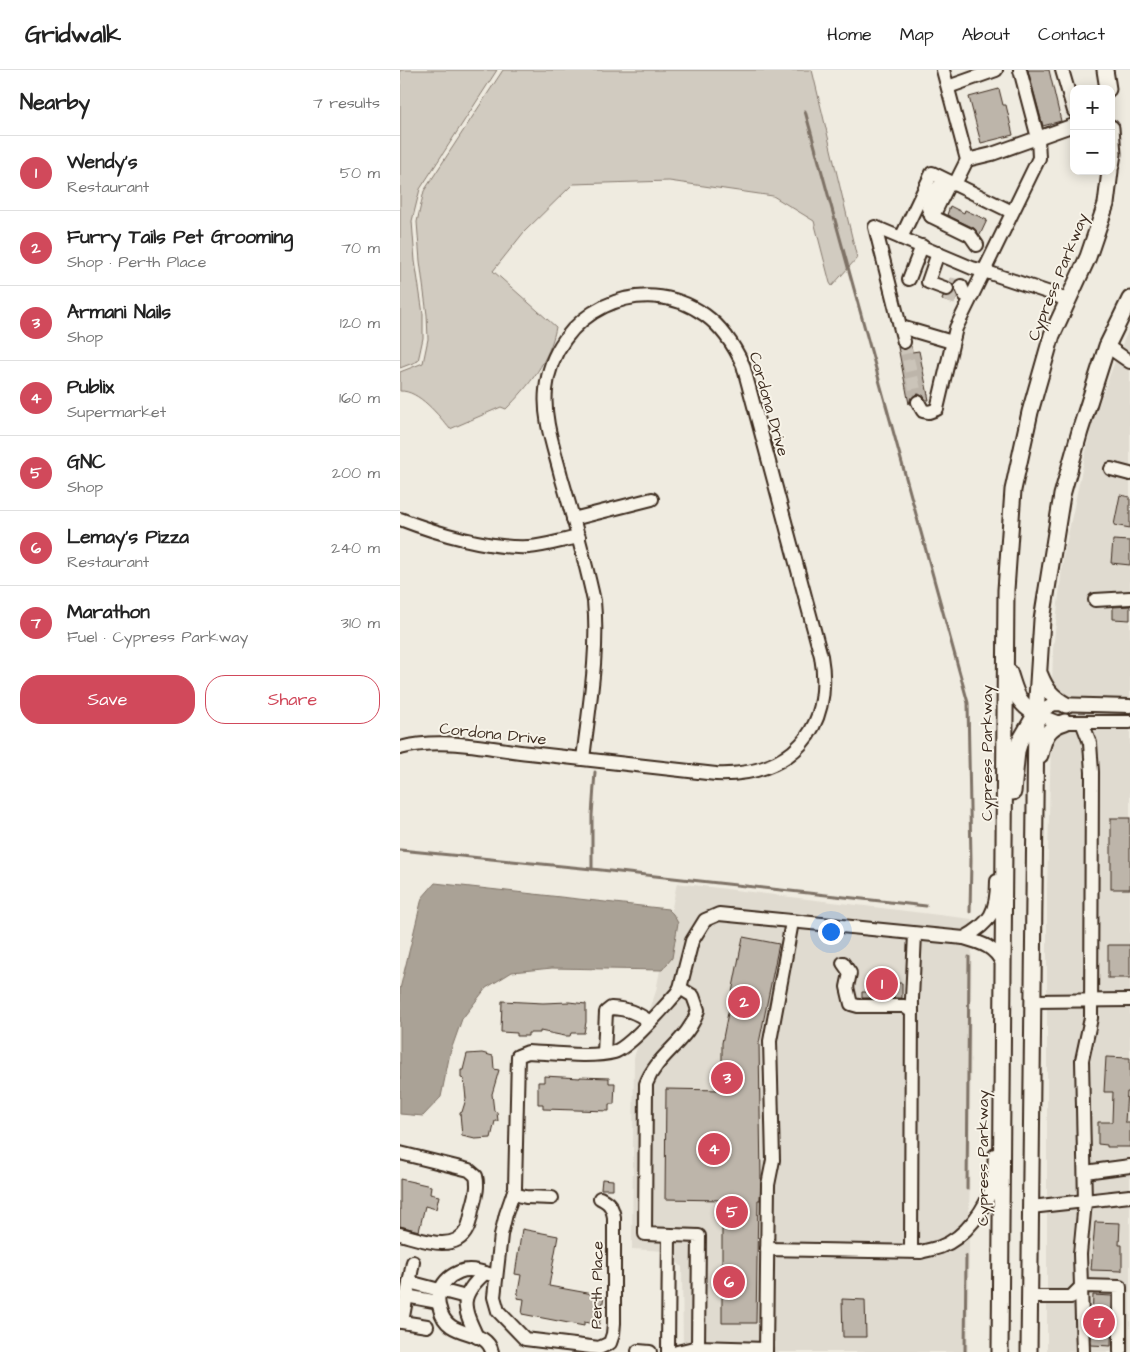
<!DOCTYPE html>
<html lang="en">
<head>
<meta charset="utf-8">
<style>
  :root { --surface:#fff; --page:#f6f6f6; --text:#222; --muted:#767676; --line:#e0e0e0; --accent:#d1495b }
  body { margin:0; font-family:"Architects Daughter",sans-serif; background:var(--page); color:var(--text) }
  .controls { position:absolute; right:15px; top:15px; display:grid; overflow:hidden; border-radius:10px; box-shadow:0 2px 12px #0003 }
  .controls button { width:45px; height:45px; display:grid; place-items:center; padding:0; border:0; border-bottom:1px solid var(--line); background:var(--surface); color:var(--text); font:25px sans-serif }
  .you { position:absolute; left:430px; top:861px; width:18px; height:18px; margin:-12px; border:4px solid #fff; border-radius:50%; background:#1a73e8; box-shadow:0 0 0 8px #1a73e833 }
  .badge { display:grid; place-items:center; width:32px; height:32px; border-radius:50%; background:var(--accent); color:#fff; font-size:16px; font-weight:700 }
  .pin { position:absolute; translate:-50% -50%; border:2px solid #fff; box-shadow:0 1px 5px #0006 }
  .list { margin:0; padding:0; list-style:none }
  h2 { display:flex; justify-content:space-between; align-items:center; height:65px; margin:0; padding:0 20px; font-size:21px }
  h2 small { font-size:16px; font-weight:400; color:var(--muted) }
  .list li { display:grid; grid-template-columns:32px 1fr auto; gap:15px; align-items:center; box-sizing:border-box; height:75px; padding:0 20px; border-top:1px solid var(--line) }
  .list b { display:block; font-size:19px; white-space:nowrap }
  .list p { margin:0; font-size:16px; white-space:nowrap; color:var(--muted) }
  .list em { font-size:16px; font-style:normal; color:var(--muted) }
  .actions { display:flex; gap:10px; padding:15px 20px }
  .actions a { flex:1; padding:11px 0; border:1px solid var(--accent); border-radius:20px; text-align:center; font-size:18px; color:var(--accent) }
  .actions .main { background:var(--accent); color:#fff }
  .map { position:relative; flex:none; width:730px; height:1282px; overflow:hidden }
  header { display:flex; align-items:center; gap:30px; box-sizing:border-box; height:70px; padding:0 25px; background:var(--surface); border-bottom:1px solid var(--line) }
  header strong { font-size:24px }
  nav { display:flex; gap:28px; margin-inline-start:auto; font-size:18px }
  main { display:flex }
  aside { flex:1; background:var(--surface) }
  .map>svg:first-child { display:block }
  .built { fill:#e0dbd0 }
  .green { fill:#d1cbc0; stroke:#867a6f }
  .water { fill:#aaa296; stroke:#7e7266 }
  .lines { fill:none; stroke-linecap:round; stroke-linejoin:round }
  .stream { stroke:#7e7266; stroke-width:3 }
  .building { fill:#bdb5aa; stroke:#3b2a1e }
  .minor-tunnel { stroke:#cbc4b9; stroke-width:12; stroke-dasharray:12 6; stroke-linecap:butt }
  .minor-casing { stroke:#3b2a1e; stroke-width:16 }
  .major-casing { stroke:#3b2a1e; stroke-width:19 }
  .minor { stroke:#f7f3e8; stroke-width:12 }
  .major { stroke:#f7f3e8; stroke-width:15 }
  .labels { text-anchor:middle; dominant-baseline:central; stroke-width:4; stroke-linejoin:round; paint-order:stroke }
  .street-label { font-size:16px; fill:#3b2a1e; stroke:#f7f3e8 }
</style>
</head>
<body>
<header>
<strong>Gridwalk</strong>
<nav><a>Home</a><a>Map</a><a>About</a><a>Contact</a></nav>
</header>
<main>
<aside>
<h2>Nearby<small>7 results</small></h2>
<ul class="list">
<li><span class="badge">1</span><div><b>Wendy's</b><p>Restaurant</p></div><em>50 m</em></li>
<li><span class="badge">2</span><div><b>Furry Tails Pet Grooming</b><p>Shop · Perth Place</p></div><em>70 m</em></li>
<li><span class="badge">3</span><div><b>Armani Nails</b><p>Shop</p></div><em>120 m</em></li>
<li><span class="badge">4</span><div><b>Publix</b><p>Supermarket</p></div><em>160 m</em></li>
<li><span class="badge">5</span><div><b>GNC</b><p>Shop</p></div><em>200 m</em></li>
<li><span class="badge">6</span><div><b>Lemay's Pizza</b><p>Restaurant</p></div><em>240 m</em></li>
<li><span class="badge">7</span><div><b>Marathon</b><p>Fuel · Cypress Parkway</p></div><em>310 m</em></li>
</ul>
<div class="actions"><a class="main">Save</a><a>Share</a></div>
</aside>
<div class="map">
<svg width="730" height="1282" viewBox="0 0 730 1282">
  <rect width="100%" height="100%" fill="#efebe0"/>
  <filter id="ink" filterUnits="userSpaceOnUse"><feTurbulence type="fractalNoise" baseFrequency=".02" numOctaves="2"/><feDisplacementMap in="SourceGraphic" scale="10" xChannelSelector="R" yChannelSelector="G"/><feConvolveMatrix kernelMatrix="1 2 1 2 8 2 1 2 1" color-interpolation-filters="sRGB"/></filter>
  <g filter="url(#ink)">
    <g class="built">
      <path d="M730,257V631L667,630L652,618L653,580L663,488L692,353L718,283Z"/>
      <path d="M656,640L730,642V646L658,647L652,644V642Z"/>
      <path d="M666,657H730V925L647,926V821L651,670L653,666Z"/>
      <path d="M277,813L572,849L568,1282H283L282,1197L265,1181L232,1179L234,987L240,969L281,928L298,868L287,865L274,916L248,945L256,921L260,900H262L273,844L271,842Z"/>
      <path d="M730,935V1120L647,1130V936Z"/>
      <path d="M730,1131V1282H647V1141Z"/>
    </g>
    <g class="green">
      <path d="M0,0H97L20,119L12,151L15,191L23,244V268L18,291L0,298Z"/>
      <path d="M103,0H412L457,188L432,216L430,213L414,151L373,126L269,111L173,114L124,162L93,201L156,257C150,290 129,316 106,339L101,337L50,359C39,346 19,320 0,321V302L23,293L28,269L27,245L20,191L17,152L24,121Z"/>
    </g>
    <path class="water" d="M35,813L268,839L273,844L278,853L272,888L262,900L152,898L112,902L86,918L62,949L50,983L41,1027L23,1046L0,1044V919L22,828Z"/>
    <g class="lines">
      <g class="stream">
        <path d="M405,41L568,633L571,790L570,842"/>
        <path d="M0,780L192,799L526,836"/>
        <path d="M192,799V745L195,702"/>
        <path d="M567,1119L569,887"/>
        <path d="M565,1282L566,1186"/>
      </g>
    </g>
    <g class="building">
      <path d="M628,0H649L661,51L643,56Z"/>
      <path d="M599,19L603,35H606L613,65L581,73L569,27Z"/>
      <path d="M550,136L564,143L565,140L587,150L580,165L574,158L547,145Z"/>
      <path d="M555,222L557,226L554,233L542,230L543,226L549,227Z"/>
      <path d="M511,276L512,282L519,281L529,330H526L523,325L518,324L511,327L509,334L498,277L506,280Z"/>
      <path d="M720,425L730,427V458L714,455Z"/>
      <path d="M713,470L730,471V495L711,493Z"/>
      <path d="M730,536V550L713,549V537Z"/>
      <rect x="711" y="748" width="19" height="71"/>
      <path d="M343,867L379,874L359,973L361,1111L360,1130H358L356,1253H322V1130L265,1129L266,1019L322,1020V973Z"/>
      <rect x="708" y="875" width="22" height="33"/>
      <path d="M467,913H502V928H462V922H468Z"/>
      <path d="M102,931L143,933L169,932L186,934V952L184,963H171L170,966H165L140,961V963H128V966H117V963L101,962Z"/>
      <path d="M82,983L93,986L94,999L99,1000L92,1024L94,1041L97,1042L98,1051H95L91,1068L75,1069L62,1066L60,1043L62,1042L66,1029L64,1009L61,1008V1000H63L67,984Z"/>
      <path d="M706,987L730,988V1022H727L725,1052H730V1077H707V1075L698,1074V1052H712L713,1022H704Z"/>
      <path d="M144,1006L180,1008V1007L209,1008V1013H215L214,1034H209V1041L143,1039V1034H138V1012H144Z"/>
      <path d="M0,1109L31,1116L30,1124L39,1126L36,1139L25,1136L19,1161L0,1156Z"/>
      <path d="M202,1109L213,1110V1119H201Z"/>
      <path d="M695,1152L720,1153L719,1175H722V1201L691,1200Z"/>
      <path d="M122,1159L158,1166L149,1216L204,1226L199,1255L184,1252V1256L122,1244L124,1229L117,1228L121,1205L115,1204Z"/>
      <path d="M693,1225L712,1226L711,1276L691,1275Z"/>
      <path d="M442,1229L465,1230L466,1267H443Z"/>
    </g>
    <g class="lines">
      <g class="minor-tunnel">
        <path d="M549,213L561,216"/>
        <path d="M545,225L557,229"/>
        <path d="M504,272L518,332"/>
      </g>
      <defs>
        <g id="minor">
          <path d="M543,0L567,90L555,114L539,116L534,122L528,138L531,146L570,165L577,175"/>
          <path d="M620,0L638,68L639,88L584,201L653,224L668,231"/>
          <path d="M662,0L674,41"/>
          <path d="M548,17L596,0"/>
          <path d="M567,90L592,84L674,55"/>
          <path d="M531,146L536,140L548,116"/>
          <path d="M501,168L532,103L612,142"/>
          <path d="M538,183L528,212L547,219"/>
          <path d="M509,209L522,176"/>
          <path d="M561,216L565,225"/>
          <path d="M501,257L552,272"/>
          <path d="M504,272L475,157L572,198L584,201L556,258L537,339L529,342L523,341L518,332"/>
          <path d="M707,276L730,292"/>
          <path d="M711,399L730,404"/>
          <path d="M0,449C36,463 90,479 129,477C145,476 163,470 179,467"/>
          <path d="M173,449L252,429"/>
          <path d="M695,530L730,528"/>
          <path d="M636,644L654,634L730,636"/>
          <path d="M636,644L657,652H730"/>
          <path d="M682,652L690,673L692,702L691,948L682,990L685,1132L680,1184L683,1282"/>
          <path d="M0,678C41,667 87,678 129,683C191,690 254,697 316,704C390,707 434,660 421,586L343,295C334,275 323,258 305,245C241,199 153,243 146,320C143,349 154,378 161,406C173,447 185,489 194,531C199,583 189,637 183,689"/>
          <path d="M564,868C591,853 597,841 597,811"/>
          <path d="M443,893L450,903L447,917L451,934L458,936H504L512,942"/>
          <path d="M280,918L293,926L298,940C289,971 257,984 246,1014L245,1164L299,1166L298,1277L366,1279"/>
          <path d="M632,931L730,930"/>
          <path d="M204,983L206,942L211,938C228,939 235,942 249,951"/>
          <path d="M0,1083L69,1100L76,1106C79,1118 75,1128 72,1140C71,1146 70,1153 67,1159C55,1184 20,1169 0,1164"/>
          <path d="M685,1102L730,1096"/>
          <path d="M113,1124L126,1127L152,1128"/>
          <path d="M200,1128C210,1133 212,1137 214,1147V1253L213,1264L210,1273L199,1278L125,1269L98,1241L94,1227L101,1165L106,1144L115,1118L118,986L128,982C151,983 193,988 214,982C230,977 263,938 276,924L280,918L292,871L305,850L319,844L564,868C581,873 594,876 602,893"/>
          <path d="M631,1137L730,1126"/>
          <path d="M367,1179L521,1182C527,1180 534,1179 540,1177C565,1168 587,1138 593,1113C595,1104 594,1094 595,1085"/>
          <path d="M511,1181L512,929L515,864"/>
          <path d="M9,1212L66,1227"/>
          <path d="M6,1226L38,1232"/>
          <path d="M630,1227H671L682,1216L720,1217V1282"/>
          <path d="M0,1252H2L13,1192"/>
          <path d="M2,1252L27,1256"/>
          <path d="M77,1267C63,1237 58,1227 85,1203"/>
          <path d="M238,1281L250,1282"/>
          <path d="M92,1282C86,1256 47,1271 40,1239C38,1234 38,1229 39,1224C42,1213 49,1206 59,1202C72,1197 83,1203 96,1206"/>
          <path d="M268,1282L269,1165"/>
          <path d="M277,1282L298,1277"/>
          <path d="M366,1282L368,1115L373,1090L370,971L392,852"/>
        </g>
        <g id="major">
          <path d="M705,0L708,19"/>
          <path d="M711,58L713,84L711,96"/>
          <path d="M609,602C616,622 616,632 636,644"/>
          <path d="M640,605C646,620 652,627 666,635"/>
          <path d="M640,685C644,668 647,657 665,652"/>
          <path d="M613,722L617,681L620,671L635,645"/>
          <path d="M600,1282L606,520L613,420L630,342L652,265L688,187L706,134L710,101"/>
          <path d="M629,1282L636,644L642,550L662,425L680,361L707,276L730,229"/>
        </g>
      </defs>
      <use href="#minor" class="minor-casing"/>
      <use href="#major" class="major-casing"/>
      <use href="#minor" class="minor"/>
      <use href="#major" class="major"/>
    </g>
  </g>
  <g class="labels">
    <g class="street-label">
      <text transform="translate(658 207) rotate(-68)">Cypress Parkway</text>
      <text transform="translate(369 334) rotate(74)">Cordona Drive</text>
      <text transform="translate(93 664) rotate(6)">Cordona Drive</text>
      <text transform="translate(587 683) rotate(-90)">Cypress Parkway</text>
      <text transform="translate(583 1088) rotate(-90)">Cypress Parkway</text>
      <text transform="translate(197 1215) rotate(-89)">Perth Place</text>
    </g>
  </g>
</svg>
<div class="controls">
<button>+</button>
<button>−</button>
</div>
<div class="you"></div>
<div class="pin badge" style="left:482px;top:914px">1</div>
<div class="pin badge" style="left:344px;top:932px">2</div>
<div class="pin badge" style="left:327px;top:1008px">3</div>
<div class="pin badge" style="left:314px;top:1079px">4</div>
<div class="pin badge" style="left:332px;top:1142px">5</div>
<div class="pin badge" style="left:329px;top:1212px">6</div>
<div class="pin badge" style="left:699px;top:1252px">7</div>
</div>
</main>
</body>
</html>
